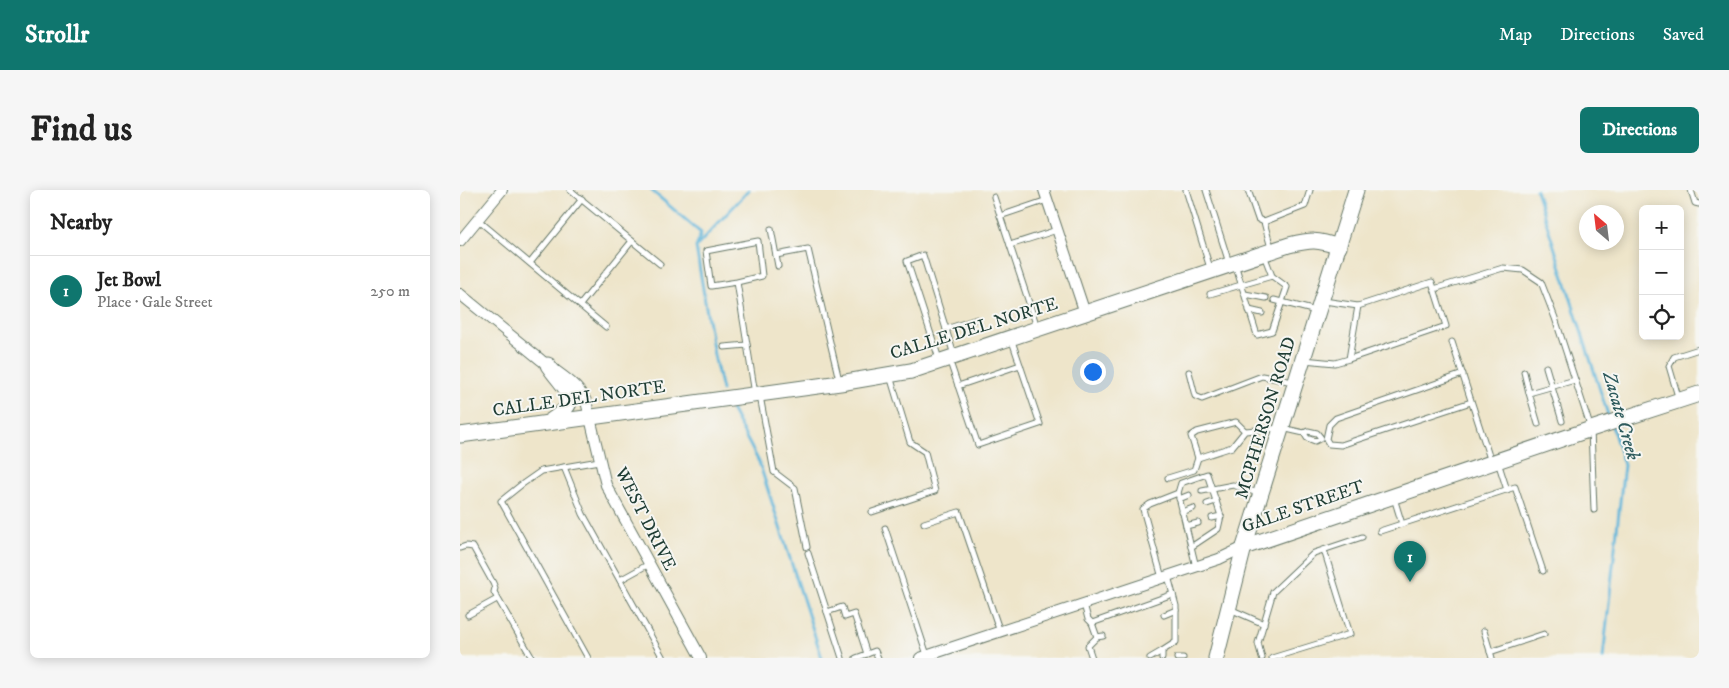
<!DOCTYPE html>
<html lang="en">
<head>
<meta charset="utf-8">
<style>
  :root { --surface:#fff; --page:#f6f6f6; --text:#222; --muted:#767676; --line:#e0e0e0; --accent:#0f766e }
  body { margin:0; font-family:"IM FELL DW Pica",serif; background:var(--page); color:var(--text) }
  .controls { position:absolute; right:15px; top:15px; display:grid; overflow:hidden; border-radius:8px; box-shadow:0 2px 12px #0003 }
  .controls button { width:45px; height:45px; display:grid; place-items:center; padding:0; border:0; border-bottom:1px solid var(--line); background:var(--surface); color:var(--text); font:25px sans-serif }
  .compass { position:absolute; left:1119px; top:15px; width:45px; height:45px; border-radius:50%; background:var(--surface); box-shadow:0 2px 12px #0003; rotate:332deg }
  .you { position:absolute; left:632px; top:181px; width:18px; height:18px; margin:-12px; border:4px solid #fff; border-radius:50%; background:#1a73e8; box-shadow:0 0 0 8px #1a73e833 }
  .badge { display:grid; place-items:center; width:32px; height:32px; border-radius:50%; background:var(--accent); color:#fff; font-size:16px; font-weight:700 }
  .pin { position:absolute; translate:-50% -41px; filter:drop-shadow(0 1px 2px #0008) }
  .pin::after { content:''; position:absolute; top:26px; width:18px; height:15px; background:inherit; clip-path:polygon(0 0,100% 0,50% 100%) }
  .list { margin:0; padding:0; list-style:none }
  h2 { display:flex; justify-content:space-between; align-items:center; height:65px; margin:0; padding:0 20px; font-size:21px }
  h2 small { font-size:16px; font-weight:400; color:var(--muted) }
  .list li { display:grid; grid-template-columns:32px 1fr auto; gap:15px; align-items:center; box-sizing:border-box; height:70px; padding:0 20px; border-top:1px solid var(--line) }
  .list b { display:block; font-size:19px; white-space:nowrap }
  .list p { margin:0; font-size:16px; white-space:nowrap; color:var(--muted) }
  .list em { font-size:16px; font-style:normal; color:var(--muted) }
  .icon { flex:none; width:28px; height:28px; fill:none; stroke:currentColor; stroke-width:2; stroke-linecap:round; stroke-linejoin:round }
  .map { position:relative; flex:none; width:1239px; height:468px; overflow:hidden; border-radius:8px }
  header { display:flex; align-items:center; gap:30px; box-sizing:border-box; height:70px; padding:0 25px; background:var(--accent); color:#fff }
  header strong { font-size:24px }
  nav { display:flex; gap:28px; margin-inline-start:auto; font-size:18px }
  .intro { display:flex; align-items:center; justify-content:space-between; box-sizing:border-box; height:120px; padding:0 30px }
  h1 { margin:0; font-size:35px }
  .button { padding:12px 22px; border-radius:8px; background:var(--accent); color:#fff; font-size:18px; font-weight:700 }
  main { display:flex; gap:30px; padding:0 30px }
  aside { flex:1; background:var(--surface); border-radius:8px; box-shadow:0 2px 12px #0003 }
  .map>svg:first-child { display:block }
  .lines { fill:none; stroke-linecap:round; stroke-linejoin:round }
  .stream { stroke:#5cb4d9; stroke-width:3 }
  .lane-casing { stroke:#677868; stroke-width:7 }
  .street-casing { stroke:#677868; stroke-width:12 }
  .secondary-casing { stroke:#677868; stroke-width:17 }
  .lane { stroke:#fff; stroke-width:5 }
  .street { stroke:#fff; stroke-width:10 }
  .secondary { stroke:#fff; stroke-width:15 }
  .labels { text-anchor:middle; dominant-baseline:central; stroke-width:4; stroke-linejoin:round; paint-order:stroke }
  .street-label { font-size:18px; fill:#1f3d34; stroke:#f6f6f2 }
  .water-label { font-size:19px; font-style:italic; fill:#2e5b5d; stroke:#f6f6f2 }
</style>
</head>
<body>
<header>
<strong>Strollr</strong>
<nav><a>Map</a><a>Directions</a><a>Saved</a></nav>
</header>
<div class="intro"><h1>Find us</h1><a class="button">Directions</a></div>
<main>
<aside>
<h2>Nearby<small></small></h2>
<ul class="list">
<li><span class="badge">1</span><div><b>Jet Bowl</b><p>Place · Gale Street</p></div><em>250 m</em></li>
</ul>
</aside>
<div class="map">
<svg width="1239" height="468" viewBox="0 0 1239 468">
  <rect width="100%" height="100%" fill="#f6f6f2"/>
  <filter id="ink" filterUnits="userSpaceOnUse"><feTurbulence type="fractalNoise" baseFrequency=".02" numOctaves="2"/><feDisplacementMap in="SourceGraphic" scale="10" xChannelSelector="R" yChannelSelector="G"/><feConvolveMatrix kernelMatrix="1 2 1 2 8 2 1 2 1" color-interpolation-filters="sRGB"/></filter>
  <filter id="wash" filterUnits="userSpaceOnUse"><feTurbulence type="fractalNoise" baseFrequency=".0096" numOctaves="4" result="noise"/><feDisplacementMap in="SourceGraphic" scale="20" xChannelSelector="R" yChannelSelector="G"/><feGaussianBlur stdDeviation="1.12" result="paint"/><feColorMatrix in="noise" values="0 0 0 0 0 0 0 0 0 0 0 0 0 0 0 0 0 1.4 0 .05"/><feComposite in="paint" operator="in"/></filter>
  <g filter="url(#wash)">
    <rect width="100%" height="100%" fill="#eee5ca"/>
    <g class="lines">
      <g class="stream">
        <path d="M191,0L241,43L237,55"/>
        <path d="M1076,0L1149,228"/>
        <path d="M262,200L254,165L236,57L289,0"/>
        <path d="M270,217L299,272L362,468"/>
        <path d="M1143,468L1164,275L1152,236"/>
      </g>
    </g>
  </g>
  <g filter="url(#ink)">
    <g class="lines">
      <defs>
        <g id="lane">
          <path d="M110,0L200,74"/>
          <path d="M726,0L750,78"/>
          <path d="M746,0L769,73"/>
          <path d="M788,0L798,29L804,32"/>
          <path d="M1231,0L1235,13L1239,14"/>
          <path d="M534,7L577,137"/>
          <path d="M540,26L587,10"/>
          <path d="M18,30L146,137"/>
          <path d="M311,39L318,76"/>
          <path d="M550,55L597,40"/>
          <path d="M811,58L804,32L845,16L850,0"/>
          <path d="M316,65L348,59L379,190"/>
          <path d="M804,65L812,86"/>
          <path d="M70,73L122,9"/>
          <path d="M277,92L251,96L246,61L298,51L302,86L277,92L295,204"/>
          <path d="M974,99L1043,78L1063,80L1081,92L1095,128L1131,239L1134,320"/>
          <path d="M750,104L812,86L827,97L812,141L797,145L775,74"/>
          <path d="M785,104L806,108"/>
          <path d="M814,110L856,121"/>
          <path d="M864,111L898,116"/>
          <path d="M120,115L172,51"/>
          <path d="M789,120L802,123"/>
          <path d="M486,139L517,129"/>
          <path d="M992,152L1031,272"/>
          <path d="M264,157L287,155"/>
          <path d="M479,169L447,71L463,65L494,165"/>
          <path d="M489,169L518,255L580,234L551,148"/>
          <path d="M844,170L875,173L889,169L986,136L972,92L898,116L889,169"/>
          <path d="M1086,177L1102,231"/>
          <path d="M729,182L735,206L742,209L802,186L833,192"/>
          <path d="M1064,182L1069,203L1115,190"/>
          <path d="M1003,184L876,228L869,235L866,249L869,254L881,255L1011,212"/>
          <path d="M498,196L560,175"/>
          <path d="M1069,203L1078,234"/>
          <path d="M300,206L314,282L335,298L347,357"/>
          <path d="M1219,210L1209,176L1214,167L1239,159"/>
          <path d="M785,241L776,232L737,242L731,246L738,268L772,257L785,241L822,238L844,243"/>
          <path d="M848,241L857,243L861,248L855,251L847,248L844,243Z"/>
          <path d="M1038,272L1047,300"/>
          <path d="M104,277L123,324L203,468"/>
          <path d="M708,288L734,280L738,268"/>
          <path d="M742,301L773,295L798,303"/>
          <path d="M718,303L721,293L747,284L761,326L758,339L731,357"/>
          <path d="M934,308L942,334"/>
          <path d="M719,309L729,305"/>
          <path d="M747,314L756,311"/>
          <path d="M412,322L475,301L465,262L450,252L430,186"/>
          <path d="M722,322L733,318"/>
          <path d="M752,328L761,326"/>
          <path d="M464,333L499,322L540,442"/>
          <path d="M726,336L738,333"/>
          <path d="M425,338L467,465"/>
          <path d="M920,341L1055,297L1083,381"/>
          <path d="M0,358L6,356L13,357L33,393L35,398L34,402L72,468"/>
          <path d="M348,363L382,468"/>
          <path d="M702,388L683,319L690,314L718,303L736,377"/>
          <path d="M160,390L189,374"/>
          <path d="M624,414L628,429L632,433L713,404"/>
          <path d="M770,419L804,434"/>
          <path d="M367,422L382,417L385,427L394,424L407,464L415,461L418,468"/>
          <path d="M8,425L37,409"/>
          <path d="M704,425L716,420"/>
          <path d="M632,433L637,447"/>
          <path d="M1024,441L1032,468"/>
          <path d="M1030,462L1084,444"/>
          <path d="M128,468L41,311L61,295L81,281L139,271"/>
          <path d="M396,468L407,464"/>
          <path d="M632,468L628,456L637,447L643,446"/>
          <path d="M690,468L702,461"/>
          <path d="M702,468V461L716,452V416L708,386"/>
          <path d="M717,468H723"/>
          <path d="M802,468L798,453L813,402L854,363L902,347"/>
          <path d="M812,468L890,444L864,360"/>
        </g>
        <g id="street">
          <path d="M584,0L625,123"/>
          <path d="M0,51L42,0"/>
          <path d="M0,104C27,126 54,148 81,170C98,183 116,192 126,211L146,295L241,468"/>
          <path d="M460,468L759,369L784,357"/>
        </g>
        <g id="secondary">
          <path d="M88,175C106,202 126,208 89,232"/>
          <path d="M0,245L380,193L451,181L829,55C851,50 857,49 879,57"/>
          <path d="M784,357L1131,239L1239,204"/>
          <path d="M756,468L784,357L896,0"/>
        </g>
      </defs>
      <use href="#lane" class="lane-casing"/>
      <use href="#street" class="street-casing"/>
      <use href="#secondary" class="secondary-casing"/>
      <use href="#lane" class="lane"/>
      <use href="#street" class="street"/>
      <use href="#secondary" class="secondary"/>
    </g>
  </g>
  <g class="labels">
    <g class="street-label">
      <text transform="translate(514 139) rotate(-17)">CALLE DEL NORTE</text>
      <text transform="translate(119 209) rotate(-8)">CALLE DEL NORTE</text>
      <text transform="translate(806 228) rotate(-73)">MCPHERSON ROAD</text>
      <text transform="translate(843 317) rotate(-19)">GALE STREET</text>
      <text transform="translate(185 329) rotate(63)">WEST DRIVE</text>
    </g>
    <g class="water-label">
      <text transform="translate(1161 226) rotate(74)">Zacate Creek</text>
    </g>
  </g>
</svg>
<div class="controls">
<button>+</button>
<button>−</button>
<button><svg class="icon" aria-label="locate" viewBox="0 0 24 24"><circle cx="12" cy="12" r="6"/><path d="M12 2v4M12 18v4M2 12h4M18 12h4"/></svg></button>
</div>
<svg class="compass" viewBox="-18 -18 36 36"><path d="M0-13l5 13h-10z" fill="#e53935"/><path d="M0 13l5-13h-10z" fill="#767676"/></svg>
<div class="you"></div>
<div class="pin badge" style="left:950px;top:392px">1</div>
</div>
</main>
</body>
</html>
